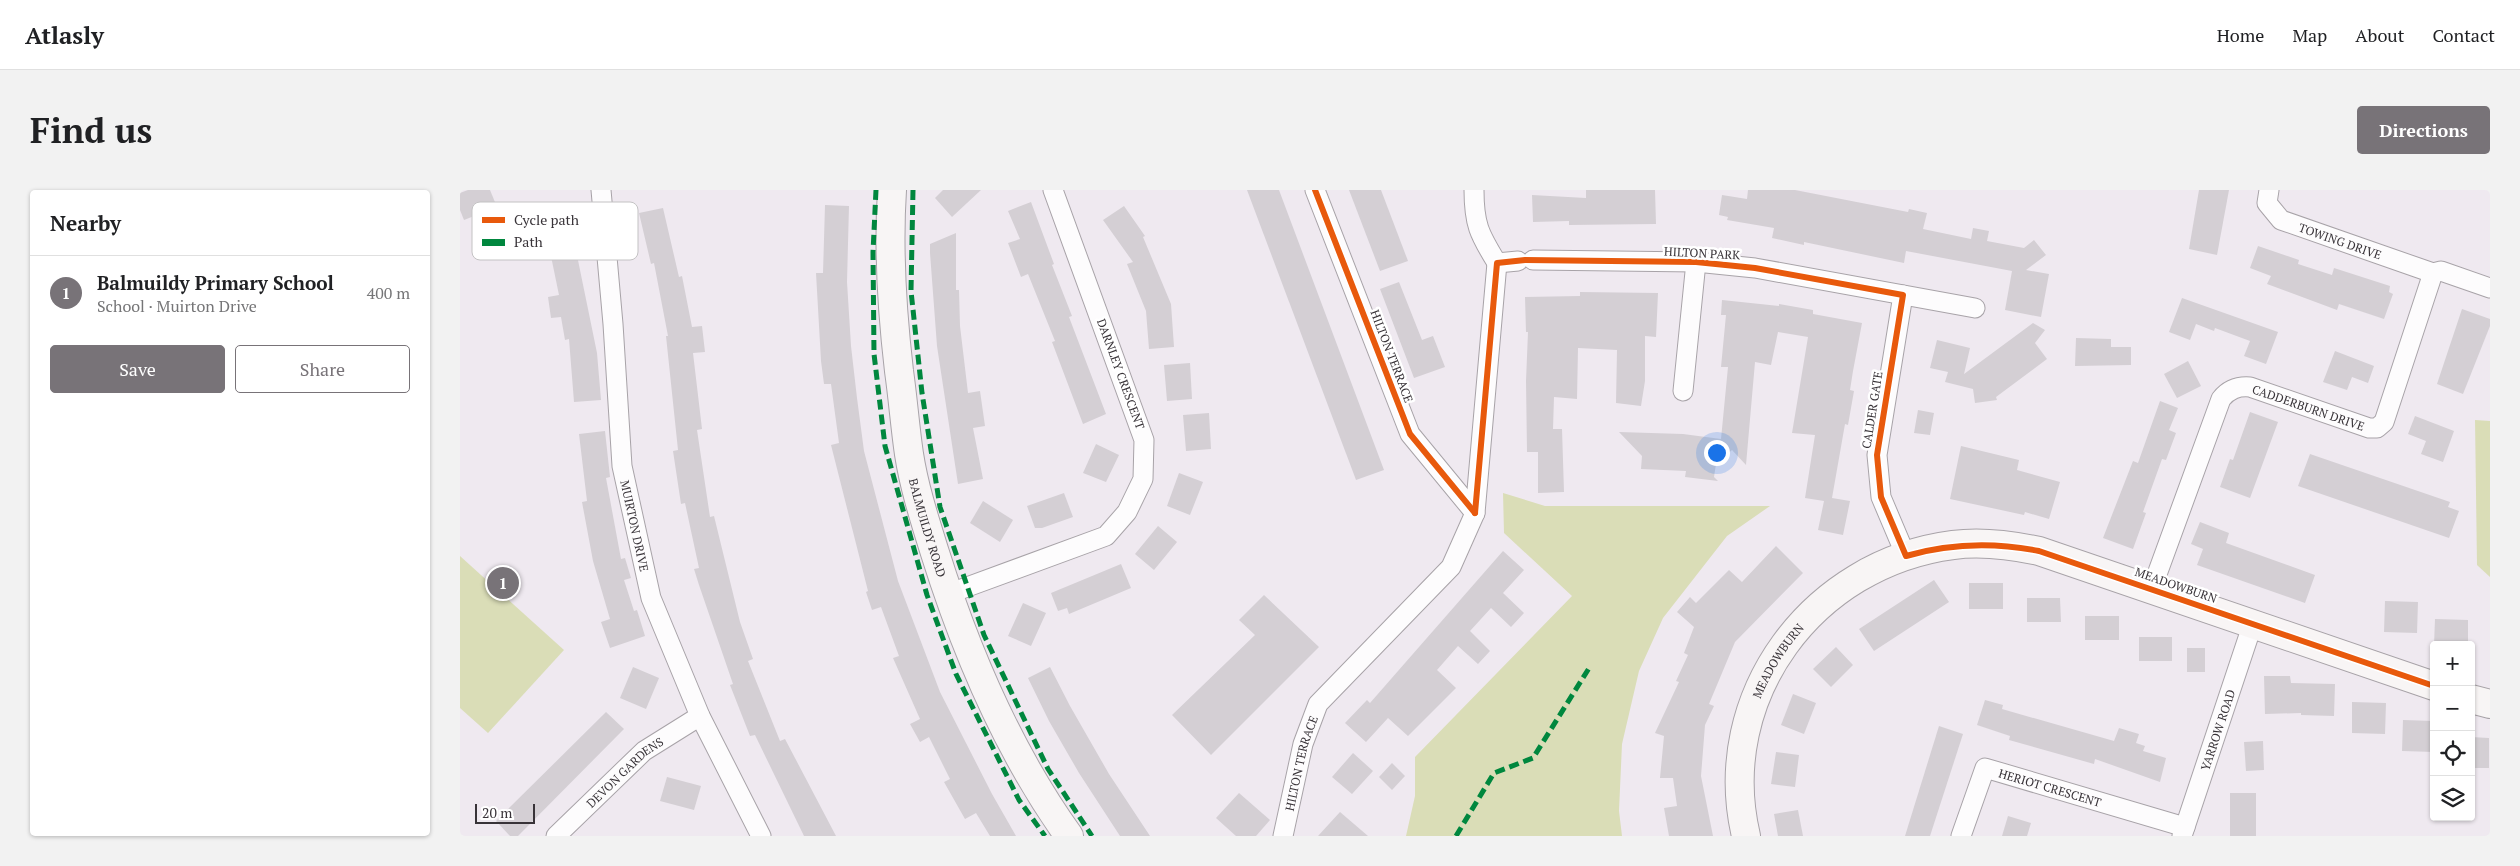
<!DOCTYPE html>
<html lang="en">
<head>
<meta charset="utf-8">
<style>
  :root { --surface:#fff; --page:#f2f2f2; --text:#202124; --muted:#757577; --line:#e0e0e0; --accent:#787378 }
  body { margin:0; font-family:"PT Serif",serif; background:var(--page); color:var(--text) }
  .controls { position:absolute; right:15px; bottom:15px; display:grid; overflow:hidden; border-radius:5px; box-shadow:0 1px 4px #0004 }
  .controls button { width:45px; height:45px; display:grid; place-items:center; padding:0; border:0; border-bottom:1px solid var(--line); background:var(--surface); color:var(--text); font:25px sans-serif }
  .scale { position:absolute; left:15px; bottom:12px; width:60px; box-sizing:border-box; padding-left:5px; border:2px solid #383338; border-top:0; font-size:14px; line-height:18px; white-space:nowrap; color:#383338; -webkit-text-stroke:4px #fff; paint-order:stroke }
  .you { position:absolute; left:1256px; top:262px; width:18px; height:18px; margin:-12px; border:4px solid #fff; border-radius:50%; background:#1a73e8; box-shadow:0 0 0 8px #1a73e833 }
  .badge { display:grid; place-items:center; width:32px; height:32px; border-radius:50%; background:var(--accent); color:#fff; font-size:16px; font-weight:700 }
  .pin { position:absolute; translate:-50% -50%; border:2px solid #fff; box-shadow:0 1px 5px #0006 }
  .list { margin:0; padding:0; list-style:none }
  h2 { display:flex; justify-content:space-between; align-items:center; height:65px; margin:0; padding:0 20px; font-size:21px }
  h2 small { font-size:16px; font-weight:400; color:var(--muted) }
  .list li { display:grid; grid-template-columns:32px 1fr auto; gap:15px; align-items:center; box-sizing:border-box; height:75px; padding:0 20px; border-top:1px solid var(--line) }
  .list b { display:block; font-size:19px; white-space:nowrap }
  .list p { margin:0; font-size:16px; white-space:nowrap; color:var(--muted) }
  .list em { font-size:16px; font-style:normal; color:var(--muted) }
  .actions { display:flex; gap:10px; padding:15px 20px }
  .actions a { flex:1; padding:11px 0; border:1px solid var(--accent); border-radius:5px; text-align:center; font-size:18px; color:var(--accent) }
  .actions .main { background:var(--accent); color:#fff }
  .icon { flex:none; width:28px; height:28px; fill:none; stroke:currentColor; stroke-width:2; stroke-linecap:round; stroke-linejoin:round }
  .map { position:relative; flex:none; width:2030px; height:646px; overflow:hidden; border-radius:5px }
  header { display:flex; align-items:center; gap:30px; box-sizing:border-box; height:70px; padding:0 25px; background:var(--surface); border-bottom:1px solid var(--line) }
  header strong { font-size:24px }
  nav { display:flex; gap:28px; margin-inline-start:auto; font-size:18px }
  .intro { display:flex; align-items:center; justify-content:space-between; box-sizing:border-box; height:120px; padding:0 30px }
  h1 { margin:0; font-size:35px }
  .button { padding:12px 22px; border-radius:5px; background:var(--accent); color:#fff; font-size:18px; font-weight:700 }
  main { display:flex; gap:30px; padding:0 30px }
  aside { flex:1; background:var(--surface); border-radius:5px; box-shadow:0 1px 4px #0004 }
  .map>svg:first-child { display:block }
  .green { fill:#daddb7 }
  .building { fill:#d4cfd4 }
  .lines { fill:none; stroke-linecap:round; stroke-linejoin:round }
  .street-casing { stroke:#a8a3a8; stroke-width:21 }
  .secondary-casing { stroke:#a8a3a8; stroke-width:30 }
  .street { stroke:#fdfcfd; stroke-width:19 }
  .secondary { stroke:#f8f5f5; stroke-width:28 }
  .quiet { stroke:#00873e; stroke-width:5; stroke-dasharray:10 5; stroke-linecap:butt }
  .cycleway-casing { stroke:#fff; stroke-width:9 }
  .cycleway { stroke:#e8590c; stroke-width:6 }
  .labels { text-anchor:middle; dominant-baseline:central; stroke-width:5; stroke-linejoin:round; paint-order:stroke }
  .street-label { font-size:12px; fill:#383338; stroke:#fff }
  .key { fill:#fff; stroke:#c3c2c3; stroke-width:1 }
  .key-label { font-size:14px; fill:#383338 }
</style>
</head>
<body>
<header>
<strong>Atlasly</strong>
<nav><a>Home</a><a>Map</a><a>About</a><a>Contact</a></nav>
</header>
<div class="intro"><h1>Find us</h1><a class="button">Directions</a></div>
<main>
<aside>
<h2>Nearby<small></small></h2>
<ul class="list">
<li><span class="badge">1</span><div><b>Balmuildy Primary School</b><p>School · Muirton Drive</p></div><em>400 m</em></li>
</ul>
<div class="actions"><a class="main">Save</a><a>Share</a></div>
</aside>
<div class="map">
<svg width="2030" height="646" viewBox="0 0 2030 646">
  <rect width="100%" height="100%" fill="#efe9f0"/>
  <g class="green">
    <path d="M2015,230L2030,231V387L2017,375Z"/>
    <path d="M1043,303L1085,316H1310L1267,346L1203,428L1179,481L1162,554L1159,621L1162,646H946L955,606V567L1112,406L1044,343Z"/>
    <path d="M0,366L104,460L28,543L0,518Z"/>
  </g>
  <g class="building">
    <path d="M8,0H30L37,17L4,30L0,20V3Z"/>
    <path d="M483,0H521L492,27L475,8Z"/>
    <path d="M787,0H819L924,280L896,290Z"/>
    <path d="M889,0H921L948,71L920,81Z"/>
    <path d="M1126,0H1195L1196,34L1109,35V31L1073,32L1072,5L1126,8Z"/>
    <path d="M1288,0H1335L1448,22L1449,19L1467,23L1463,39L1511,49L1513,38L1529,41L1527,51L1564,58L1574,50L1586,65L1566,80L1589,84L1581,127L1545,120L1552,81L1446,61L1444,73L1344,52V55L1312,48L1314,38L1267,30L1268,27L1259,25L1262,5L1287,9Z"/>
    <path d="M1739,0H1769L1757,65L1729,59Z"/>
    <path d="M571,12L594,74L592,75L612,126L609,127L646,224L623,234L592,152L595,151L568,84L561,87L548,53L560,49L548,21Z"/>
    <path d="M365,15L389,16L387,92L391,156L397,208L404,261L438,391L480,502L532,604L556,646H530L516,623L505,629L484,592L490,589L469,547L460,552L450,534L460,529L433,468L439,466L421,417L412,420L406,402L408,401L371,255L379,253L371,194H364L361,171L356,83H363Z"/>
    <path d="M664,16L685,46L683,47L711,114L714,157L689,159L686,121L667,74L673,72L643,30Z"/>
    <path d="M203,18L219,87L222,86L232,137L242,136L245,162L233,163L242,239L237,240L250,327L254,326L280,432L293,469L288,471L320,551L325,549L376,646H344L295,545L290,546L270,495L273,494L239,395L234,379L239,378L225,313L221,314L213,261L218,260L206,146H208L194,73L191,74L179,23Z"/>
    <path d="M111,36L137,163L141,210L114,212L109,149L105,150L101,127L91,128L88,107L99,105L86,42Z"/>
    <path d="M496,43V100H499L500,136L508,203L520,201L525,236L513,238L523,289L498,294L477,156L470,63V54Z"/>
    <path d="M1798,56L1839,70L1838,74L1872,85L1874,78L1930,96L1929,102L1933,104L1924,129L1879,114L1877,120L1807,94L1811,86L1790,78Z"/>
    <path d="M939,92L962,150L973,146L985,177L954,188L920,99Z"/>
    <path d="M1120,102L1198,103L1196,147L1185,146V191L1181,216L1156,213L1157,160L1118,158L1117,209L1094,207L1093,239H1102L1104,302L1078,303V262H1067L1066,191L1068,142H1066L1065,107L1120,106Z"/>
    <path d="M1722,108L1818,142L1806,174L1784,166L1790,151L1755,138L1754,141L1736,134L1730,150L1709,142Z"/>
    <path d="M1262,110L1319,116V114L1353,120V124L1402,133L1393,181L1390,200L1394,201L1388,235L1385,234L1372,308L1390,311L1383,345L1358,340L1364,311L1345,308L1355,245L1332,243L1348,147L1318,142L1311,175L1295,172L1286,275L1272,260L1256,274L1254,287L1258,291L1225,287L1226,281L1181,279L1182,266L1159,242L1223,244L1261,249L1268,177H1261L1266,125H1261Z"/>
    <path d="M2002,119L2030,129V136L2003,204L1977,194Z"/>
    <path d="M1573,133L1585,140L1575,153L1587,169L1536,207L1537,210L1515,213L1513,199L1485,192L1488,182L1470,178L1477,150L1510,158L1504,184Z"/>
    <path d="M1616,148L1651,149V157H1671V175L1615,176Z"/>
    <path d="M1875,161L1914,176L1908,193L1892,187L1887,200L1863,192Z"/>
    <path d="M1728,171L1741,196L1717,208L1704,184Z"/>
    <path d="M730,173L732,209L707,211L704,175Z"/>
    <path d="M1700,211L1718,218L1709,240L1716,243L1706,270L1702,269L1683,322L1686,323L1673,359L1643,348L1673,271L1678,273Z"/>
    <path d="M1458,220L1474,223L1470,245L1454,243Z"/>
    <path d="M1790,222L1818,232L1790,308L1760,297L1770,269L1773,270Z"/>
    <path d="M749,223L751,259L726,261L723,225Z"/>
    <path d="M1955,226L1994,241L1983,272L1961,264L1966,251L1948,244Z"/>
    <path d="M145,241L150,287L146,288L161,369L165,368L171,388L164,390L174,421L177,420L185,446L150,458L141,432L150,429L133,371L122,312L127,311L119,244Z"/>
    <path d="M636,254L659,265L646,292L623,283Z"/>
    <path d="M1501,256L1559,270L1557,280L1600,292L1589,329L1565,322L1564,325L1490,309Z"/>
    <path d="M1850,264L1990,312L1988,317L1999,321L1989,348L1838,296Z"/>
    <path d="M719,283L743,292L730,325L707,316Z"/>
    <path d="M604,303L613,327L582,338H575L567,316Z"/>
    <path d="M523,311L553,330L540,352L510,333Z"/>
    <path d="M1740,332L1769,343L1766,353L1855,385L1845,413L1737,375L1743,359L1731,354Z"/>
    <path d="M698,336L717,352L694,380L675,364Z"/>
    <path d="M1316,356L1343,383L1275,452L1249,514L1254,516L1245,535L1241,586L1253,646H1209L1204,618L1217,616L1213,588H1200L1204,546L1195,543L1219,492L1216,491L1228,465L1224,463L1234,437L1217,422L1230,407L1236,413L1269,380L1282,392Z"/>
    <path d="M1043,361L1064,380L1043,403L1064,423L1051,437L1031,418L1010,441L1030,461L1018,474L998,456L977,480L996,498L948,546L928,528L906,552L885,533L907,510L910,513Z"/>
    <path d="M661,374L671,398L609,424L607,418L598,421L591,403Z"/>
    <path d="M1474,390L1489,412L1414,461L1399,439Z"/>
    <rect x="1509" y="393" width="34" height="26"/>
    <path d="M804,405L859,457L751,565L712,525L795,445L779,430Z"/>
    <path d="M1567,408H1600L1601,432H1567Z"/>
    <path d="M1925,411L1958,412L1957,443L1924,442Z"/>
    <path d="M563,413L586,423L571,456L548,446Z"/>
    <rect x="1625" y="426" width="34" height="24"/>
    <path d="M1975,429L2008,430V455H1974Z"/>
    <rect x="1679" y="447" width="33" height="24"/>
    <path d="M1376,457L1393,475L1371,497L1353,479Z"/>
    <rect x="1727" y="458" width="18" height="24"/>
    <path d="M173,477L199,488L186,519L160,508Z"/>
    <path d="M590,477L610,516L649,584L690,646H660L619,583L589,531L568,488Z"/>
    <path d="M1804,486H1830L1831,493L1875,494L1874,526L1841,525V523L1805,524Z"/>
    <path d="M1333,504L1356,513L1344,544L1321,535Z"/>
    <path d="M1525,510L1543,515L1542,519L1654,551L1659,538L1679,544L1676,553L1685,556L1683,561L1706,568L1700,592L1635,569L1634,574L1549,550L1550,546L1517,535Z"/>
    <path d="M1892,512L1926,513L1925,544L1892,543Z"/>
    <path d="M146,522L164,539L58,646H50L36,631Z"/>
    <path d="M1943,530L1974,531V562L1942,561Z"/>
    <path d="M1479,536L1503,544L1470,646H1445Z"/>
    <path d="M2011,547L2029,548V578H2011Z"/>
    <path d="M1803,551L1804,580L1786,581L1784,552Z"/>
    <path d="M1316,562L1339,565L1335,597L1311,594Z"/>
    <path d="M893,563L913,581L892,604L872,587Z"/>
    <path d="M932,573L945,586L932,600L919,587Z"/>
    <path d="M207,587L241,596L234,620L200,611Z"/>
    <path d="M779,603L810,630L796,646H776L756,628Z"/>
    <rect x="1770" y="603" width="26" height="43"/>
    <path d="M1338,620L1343,646H1318L1314,624Z"/>
    <path d="M880,622L908,646H858Z"/>
    <path d="M1548,626L1571,633L1567,646H1542Z"/>
  </g>
  <g class="lines">
    <defs>
      <g id="street">
        <path id="s1" d="M141,0L153,134L162,276L191,408L240,526L301,646"/>
        <path d="M855,0L950,244L1015,323"/>
        <path d="M1014,0C1014,34 1019,44 1037,73"/>
        <path id="s2" d="M1809,0L1807,13L1821,30L1973,83"/>
        <path d="M1073,70L1236,72L1295,78L1515,118"/>
        <path d="M1037,73L1058,71"/>
        <path d="M1443,105L1417,265L1421,307L1446,366"/>
        <path d="M1223,201L1236,72"/>
        <path id="s3" d="M1692,398L1761,209C1769,199 1778,196 1790,197L1909,238H1917L1924,232L1973,83L1981,81L2030,98"/>
        <path d="M488,404L646,346L667,322L683,289L684,250L593,0"/>
        <path id="s4" d="M96,646L184,561L240,526"/>
        <path id="s5" d="M823,646L843,554L858,514L991,377L1015,323L1037,73"/>
        <path id="s6" d="M1501,646L1525,578L1725,637"/>
        <path id="s7" d="M1722,646L1793,433"/>
      </g>
      <g id="secondary">
        <path id="s8" d="M432,0C428,61 432,121 439,181C443,209 445,237 449,264C454,297 465,331 475,363C506,462 548,561 609,646"/>
        <path d="M2011,509L2030,514"/>
        <path id="s9" d="M1286,646C1253,506 1353,373 1493,355C1522,351 1551,355 1579,361L1974,496"/>
      </g>
    </defs>
    <use href="#street" class="street-casing"/>
    <use href="#secondary" class="secondary-casing"/>
    <use href="#street" class="street"/>
    <use href="#secondary" class="secondary"/>
    <g class="quiet">
      <path d="M416,0L413,62L414,164L425,256L467,405L496,484L559,610L585,646"/>
      <path d="M453,0L451,101L462,203L480,317L524,445L588,579L632,646"/>
      <path d="M996,646L1034,583L1073,568L1131,475"/>
    </g>
    <defs>
      <g id="cycleway">
        <path d="M855,0L950,244L1015,323"/>
        <path d="M1015,323L1037,73L1065,70L1236,72L1295,78L1443,105L1417,265L1421,307L1446,366C1491,353 1533,352 1579,361L1974,496"/>
      </g>
    </defs>
    <use href="#cycleway" class="cycleway-casing"/>
    <use href="#cycleway" class="cycleway"/>
  </g>
  <g class="labels">
    <g class="street-label">
      <text stroke="none"><textPath href="#s2" startOffset="98">TOWING DRIVE</textPath></text>
      <text transform="translate(1242 63) rotate(3)">HILTON PARK</text>
      <text transform="translate(932 166) rotate(69)">HILTON TERRACE</text>
      <text transform="translate(661 184) rotate(70)">DARNLEY CRESCENT</text>
      <text stroke="none"><textPath href="#s3" startOffset="296">CADDERBURN DRIVE</textPath></text>
      <text transform="translate(1412 220) rotate(-81)">CALDER GATE</text>
      <text stroke="none"><textPath href="#s1" startOffset="338">MUIRTON DRIVE</textPath></text>
      <text stroke="none"><textPath href="#s8" startOffset="341">BALMUILDY ROAD</textPath></text>
      <text transform="translate(1716 395) rotate(19)">MEADOWBURN</text>
      <text stroke="none"><textPath href="#s9" startOffset="184">MEADOWBURN</textPath></text>
      <text stroke="none"><textPath href="#s7" startOffset="112">YARROW ROAD</textPath></text>
      <text stroke="none"><textPath href="#s5" startOffset="75">HILTON TERRACE</textPath></text>
      <text stroke="none"><textPath href="#s4" startOffset="94">DEVON GARDENS</textPath></text>
      <text stroke="none"><textPath href="#s6" startOffset="140">HERIOT CRESCENT</textPath></text>
    </g>
  </g>
  <rect x="12" y="12" width="166" height="58" rx="8" class="key"/>
  <rect x="22" y="27" width="23" height="6" fill="#e8590c"/>
  <rect x="22" y="49" width="23" height="7" fill="#00873e"/>
  <g class="key-label">
    <text x="54" y="35">Cycle path</text>
    <text x="54" y="57">Path</text>
  </g>
</svg>
<div class="controls">
<button>+</button>
<button>−</button>
<button><svg class="icon" aria-label="locate" viewBox="0 0 24 24"><circle cx="12" cy="12" r="6"/><path d="M12 2v4M12 18v4M2 12h4M18 12h4"/></svg></button>
<button><svg class="icon" aria-label="layers" viewBox="0 0 24 24"><path d="M12 4l9 5-9 5-9-5zM3 14l9 5 9-5"/></svg></button>
</div>
<div class="scale">20 m</div>
<div class="you"></div>
<div class="pin badge" style="left:43px;top:393px">1</div>
</div>
</main>
</body>
</html>
